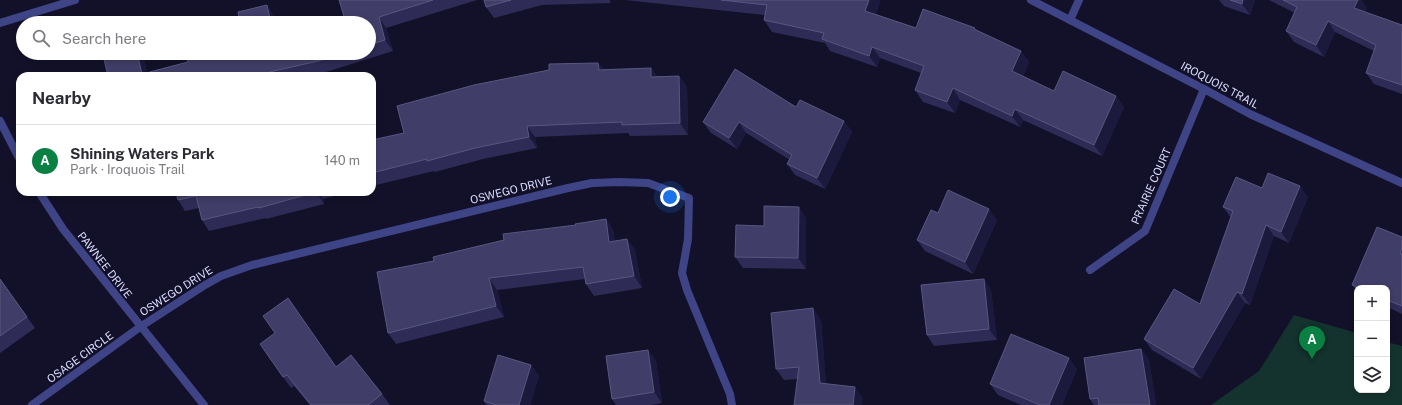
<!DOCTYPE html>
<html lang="en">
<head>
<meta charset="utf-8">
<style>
  :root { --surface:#fff; --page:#f2f2f3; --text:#2b2b33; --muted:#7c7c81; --line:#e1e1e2; --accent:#0b8043 }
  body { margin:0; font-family:"Public Sans",sans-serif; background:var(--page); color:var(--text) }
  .controls { position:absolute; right:12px; bottom:12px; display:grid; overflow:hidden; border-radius:8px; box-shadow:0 2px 6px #0003 }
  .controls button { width:36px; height:36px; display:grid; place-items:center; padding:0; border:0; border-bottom:1px solid var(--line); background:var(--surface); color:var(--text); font:20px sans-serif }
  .you { position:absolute; left:670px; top:197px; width:14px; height:14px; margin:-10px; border:3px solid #fff; border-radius:50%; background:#1a73e8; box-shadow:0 0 0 6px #1a73e833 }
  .badge { display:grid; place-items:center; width:26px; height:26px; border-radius:50%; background:var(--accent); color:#fff; font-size:13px; font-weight:700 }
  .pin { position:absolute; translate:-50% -33px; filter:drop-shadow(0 1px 2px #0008) }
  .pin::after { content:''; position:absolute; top:21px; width:14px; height:12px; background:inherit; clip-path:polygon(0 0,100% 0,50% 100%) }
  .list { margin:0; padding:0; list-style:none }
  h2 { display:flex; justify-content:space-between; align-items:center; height:52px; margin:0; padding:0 16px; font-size:17px }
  h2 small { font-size:13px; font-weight:400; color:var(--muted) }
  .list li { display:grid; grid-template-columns:26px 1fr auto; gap:12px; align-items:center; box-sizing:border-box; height:72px; padding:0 16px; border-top:1px solid var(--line) }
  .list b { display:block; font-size:15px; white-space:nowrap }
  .list p { margin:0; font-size:13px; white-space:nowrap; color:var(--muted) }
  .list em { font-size:13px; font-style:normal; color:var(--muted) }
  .icon { flex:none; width:22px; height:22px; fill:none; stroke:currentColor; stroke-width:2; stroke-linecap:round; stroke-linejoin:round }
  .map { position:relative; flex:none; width:1402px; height:405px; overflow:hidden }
  .search { position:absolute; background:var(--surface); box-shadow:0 2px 6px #0003; left:16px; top:16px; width:360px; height:44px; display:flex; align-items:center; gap:10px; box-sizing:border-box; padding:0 14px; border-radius:22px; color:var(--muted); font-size:15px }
  .panel { position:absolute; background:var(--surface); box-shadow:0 2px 6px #0003; left:16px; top:72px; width:360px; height:124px; border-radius:12px }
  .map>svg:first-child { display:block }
  .green { fill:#14332e }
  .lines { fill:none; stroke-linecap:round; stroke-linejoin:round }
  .minor { stroke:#3e4486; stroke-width:8 }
  .wall { fill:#2e2b56 }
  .shaded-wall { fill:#1b193c }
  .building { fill:#403e68; stroke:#58577f }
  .labels { text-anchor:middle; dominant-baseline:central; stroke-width:4; stroke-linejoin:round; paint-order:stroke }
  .street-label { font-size:11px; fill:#dadbfe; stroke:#121129 }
</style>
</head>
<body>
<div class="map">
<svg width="1402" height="405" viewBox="0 0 1402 405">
  <rect width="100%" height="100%" fill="#121129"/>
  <path class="green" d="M1294,315L1357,333V390H1387V342L1402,346V405H1211L1259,371Z"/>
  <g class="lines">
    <g class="minor">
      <path d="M1031,0L1204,89L1250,114L1402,183"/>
      <path d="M1070,20L1079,0"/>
      <path d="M0,23L75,0"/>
      <path d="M0,121L20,160"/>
      <path d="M39,192L63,229L204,405"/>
      <path d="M1090,270L1145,231L1204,89"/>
      <path d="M32,405L140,327L205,285L221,276L252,265L568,188L592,183L619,182L648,183L689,198L688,239L682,273L687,290L730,394L732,405"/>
    </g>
  </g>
  <g class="wall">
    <path d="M339,0H477L386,28L393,51L326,72L309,76H108L112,53H140L144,59L147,73L188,62L186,53H369V23L344,16Z"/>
    <path d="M484,0H610V3L542,5L494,18L486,7Z"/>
    <path d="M625,0H879L880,2L876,14L916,28L977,31L1021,51L1029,62L1023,76L1054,91L1116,96L1124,107L1102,156L1023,120L1020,127L960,100L955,113L923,102L915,90L921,73L880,58L877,67L830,51L825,43L772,32L764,20L765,15Z"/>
    <path d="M1219,0H1255L1250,15L1224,6Z"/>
    <path d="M1269,0H1361L1367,8L1365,12L1402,25V94L1374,84L1366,73L1374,51L1335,32L1324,57L1294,42L1286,31L1295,13Z"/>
    <path d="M598,63L603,69L651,68L657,76H679L687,87L688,135L630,136L628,133L535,137L537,148L483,159L435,172L434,171L372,186V140L404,133Z"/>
    <path d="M796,107L844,121L852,132L825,189L795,175L787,164L790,160L746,133L737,149L711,133L703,122Z"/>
    <path d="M176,192H349L323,199L324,204L266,219V218L209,231L202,220L199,208L185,211L178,200Z"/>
    <path d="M1308,197L1289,243L1274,236L1250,305L1245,303L1201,379L1152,350L1144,339L1200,304L1231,218L1223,207Z"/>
    <path d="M806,218V269L743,268L735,257L764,226Z"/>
    <path d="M606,219L613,230L615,241L627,239L635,250L642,288L594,296L586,284L585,279L497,290L504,317L396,344L388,333L434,261L576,225Z"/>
    <path d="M997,220L973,274L925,251L917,240Z"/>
    <path d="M1402,237V314L1387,307V288H1357V291L1352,285Z"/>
    <path d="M0,279L35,328L0,353Z"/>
    <path d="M984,279L991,290L997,340L934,346L927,335Z"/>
    <path d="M821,320L826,384L863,398L797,379L784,380L776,369Z"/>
    <path d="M275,333L336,367L382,394L390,405H310L294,386L291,388L260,344Z"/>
    <path d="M1141,349L1149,360L1156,405H1094L1090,399Z"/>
    <path d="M648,350L656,361L662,403L651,405H616L612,399Z"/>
    <path d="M531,365L539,376L530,405H486L484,401Z"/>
    <path d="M1077,369L1062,405H1021L998,395L990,384Z"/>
  </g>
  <g class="shaded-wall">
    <path d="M869,0H879L880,2L873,22L865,11Z"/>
    <path d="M1243,0H1255L1250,15L1242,4Z"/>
    <path d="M1358,0H1361L1367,8L1362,19L1354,8Z"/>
    <path d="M267,5L275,17L276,23H271Z"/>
    <path d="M379,17L386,28L393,51L385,40Z"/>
    <path d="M1328,21L1335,32L1324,57L1316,45Z"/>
    <path d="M872,47L880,58L877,67L869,56Z"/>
    <path d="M1021,51L1029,62L1020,82L1012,71Z"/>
    <path d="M137,53H140L144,59L148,76L142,74Z"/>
    <path d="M598,63L606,74L599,70Z"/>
    <path d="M651,68L659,79L651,77Z"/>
    <path d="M679,76L687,87L688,135L680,123Z"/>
    <path d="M953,88L960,100L955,113L947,102Z"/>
    <path d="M1116,96L1124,107L1102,156L1094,145Z"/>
    <path d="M1015,109L1023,120L1020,127L1012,116Z"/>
    <path d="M844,121L852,132L825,189L817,178Z"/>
    <path d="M739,122L746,133L737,149L729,138Z"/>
    <path d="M527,126L535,137L537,148L529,137Z"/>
    <path d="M1300,186L1308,197L1289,243L1281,232Z"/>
    <path d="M316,192H318L323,199L324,204Z"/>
    <path d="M799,207L806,218V269L798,258Z"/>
    <path d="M989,209L997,220L973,274L965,262Z"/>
    <path d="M606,219L613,230L617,253L609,242Z"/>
    <path d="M1266,225L1274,236L1250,305L1242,294Z"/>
    <path d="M627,239L635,250L642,288L634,276Z"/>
    <path d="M489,278L497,290L504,317L496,306Z"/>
    <path d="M984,279L991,290L997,340L989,329Z"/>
    <path d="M1237,292L1245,303L1201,379L1193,368Z"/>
    <path d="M813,308L821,320L827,394L820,383Z"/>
    <path d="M1141,349L1149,360L1156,405H1150Z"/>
    <path d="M648,350L656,361L662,403L654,392Z"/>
    <path d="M1069,358L1077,369L1062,405H1049Z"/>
    <path d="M531,365L539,376L530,405H519Z"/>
    <path d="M855,387L863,398L862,405H853Z"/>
  </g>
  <g class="building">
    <path d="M339,0H433L379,17L385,40L369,45V23H319L344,16Z"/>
    <path d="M484,0H511L486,7Z"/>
    <path d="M721,0H869L865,11L916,28L923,9L975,28L974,29L1021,51L1012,71L1054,91L1063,71L1116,96L1094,145L1015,109L1012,116L953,88L947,102L915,90L924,66L872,47L869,56L822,39L824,33L764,20L767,5Z"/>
    <path d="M1230,0H1243L1242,4Z"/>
    <path d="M1283,0H1358L1354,8L1402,25V85L1366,73L1376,45L1328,21L1316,45L1286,31L1297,7Z"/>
    <path d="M267,5L271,23H221L239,18L238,12Z"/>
    <path d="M112,53H137L142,74L188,62L186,53H344L318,61L252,76H108L103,55Z"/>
    <path d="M598,63L599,70L651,68V77L679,76L680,123L622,125V122L527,126L529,137L475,148L427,161V159L372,173V140L404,133L397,106L474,85L549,70V64Z"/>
    <path d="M735,69L796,107L800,100L844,121L817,178L787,164L792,155L739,122L729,138L703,122Z"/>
    <path d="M1268,173L1300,186L1281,232L1266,225L1242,294L1237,292L1193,368L1144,339L1174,289L1200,304L1233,211L1223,207L1236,177L1262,188Z"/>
    <path d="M948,190L989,209L965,262L917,240L931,210L938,213Z"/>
    <path d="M176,192H316L259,208L258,207L202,220L196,196L178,200Z"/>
    <path d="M764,206L799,207L798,258L735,257L736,225L764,226Z"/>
    <path d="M606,219L609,242L627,239L634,276L586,284L583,267L489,278L496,306L388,333L377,272L434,261L433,257L504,240L503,234L576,225L575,224Z"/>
    <path d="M1377,227L1402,237V248L1400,254H1402V306L1387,300V288H1360L1352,285Z"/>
    <path d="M0,279L27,317L0,336Z"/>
    <path d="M984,279L989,329L927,335L921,285Z"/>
    <path d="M288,298L336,367L351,355L382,394L368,405H311L287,375L283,377L260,344L275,333L263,316Z"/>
    <path d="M813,308L820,383L855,387L853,405H794L799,367L776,369L771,313Z"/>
    <path d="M1011,334L1069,358L1049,405H1040L990,384Z"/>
    <path d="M1141,349L1150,405H1099L1098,398L1090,399L1084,358Z"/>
    <path d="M648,350L654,392L612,399L606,356Z"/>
    <path d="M498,355L531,365L519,405H496L484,401Z"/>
  </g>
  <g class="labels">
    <g class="street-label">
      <text transform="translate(1220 85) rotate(28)">IROQUOIS TRAIL</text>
      <text transform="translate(1151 186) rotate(-66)">PRAIRIE COURT</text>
      <text transform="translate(511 190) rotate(-14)">OSWEGO DRIVE</text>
      <text transform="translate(105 265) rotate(52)">PAWNEE DRIVE</text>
      <text transform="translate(176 291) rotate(-32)">OSWEGO DRIVE</text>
      <text transform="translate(80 357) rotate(-36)">OSAGE CIRCLE</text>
    </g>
  </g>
</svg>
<div class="controls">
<button>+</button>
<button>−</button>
<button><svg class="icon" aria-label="layers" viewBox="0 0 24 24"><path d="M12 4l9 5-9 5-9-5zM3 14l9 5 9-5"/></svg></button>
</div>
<div class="you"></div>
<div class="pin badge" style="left:1312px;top:359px">A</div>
<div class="search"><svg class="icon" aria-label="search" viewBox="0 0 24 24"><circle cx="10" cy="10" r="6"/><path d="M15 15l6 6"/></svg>Search here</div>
<section class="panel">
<h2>Nearby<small></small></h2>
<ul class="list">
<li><span class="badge">A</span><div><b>Shining Waters Park</b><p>Park · Iroquois Trail</p></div><em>140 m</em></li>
</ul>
</section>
</div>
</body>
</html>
